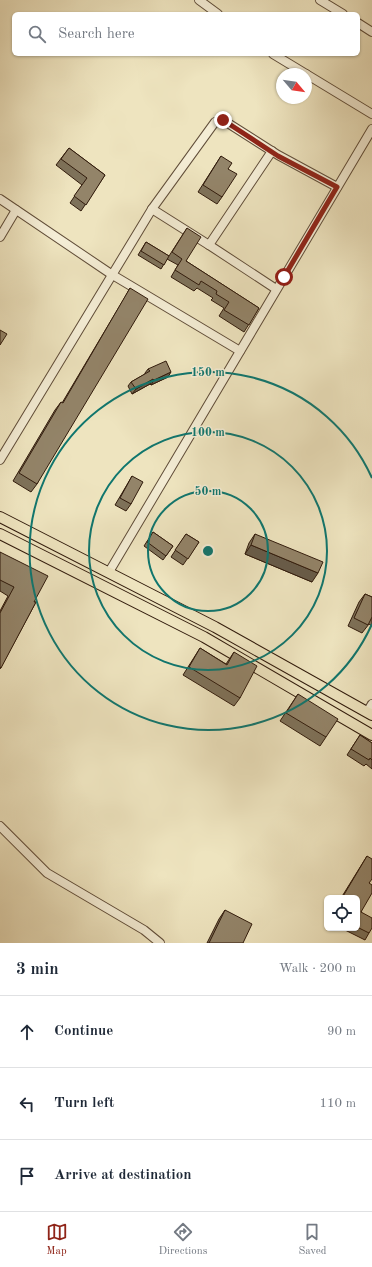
<!DOCTYPE html>
<html lang="en">
<head>
<meta charset="utf-8">
<style>
  :root { --surface:#fff; --page:#f2f2f3; --text:#1f2937; --muted:#747a83; --line:#e0e1e3; --accent:#8f2418 }
  body { margin:0; font-family:"Old Standard TT",serif; background:var(--page); color:var(--text) }
  .controls { position:absolute; right:12px; bottom:12px; display:grid; overflow:hidden; border-radius:6px; box-shadow:0 1px 3px #0004 }
  .controls button { width:36px; height:36px; display:grid; place-items:center; padding:0; border:0; border-bottom:1px solid var(--line); background:var(--surface); color:var(--text); font:20px sans-serif }
  .compass { position:absolute; left:276px; top:68px; width:36px; height:36px; border-radius:50%; background:var(--surface); box-shadow:0 1px 3px #0004; rotate:119deg }
  .stop { position:absolute; width:12px; height:12px; margin:-9px; border:3px solid #8f2418; border-radius:50%; background:#fff }
  .stop.end { background:#8f2418; border-color:#fff; box-shadow:0 1px 4px #0008 }
  .list { margin:0; padding:0; list-style:none }
  h2 { display:flex; justify-content:space-between; align-items:center; height:52px; margin:0; padding:0 16px; font-size:17px }
  h2 small { font-size:13px; font-weight:400; color:var(--muted) }
  .list li { display:grid; grid-template-columns:26px 1fr auto; gap:12px; align-items:center; box-sizing:border-box; height:72px; padding:0 16px; border-top:1px solid var(--line) }
  .list b { display:block; font-size:15px; white-space:nowrap }
  .list em { font-size:13px; font-style:normal; color:var(--muted) }
  .icon { flex:none; width:22px; height:22px; fill:none; stroke:currentColor; stroke-width:2; stroke-linecap:round; stroke-linejoin:round }
  .map { position:relative; flex:none; width:372px; height:943px; overflow:hidden }
  .search { position:absolute; background:var(--surface); box-shadow:0 1px 3px #0004; left:12px; right:12px; top:12px; height:44px; display:flex; align-items:center; gap:10px; box-sizing:border-box; padding:0 14px; border-radius:6px; color:var(--muted); font-size:15px }
  .sheet { height:268px; background:var(--surface) }
  nav { display:flex; justify-content:space-around; align-items:center; box-sizing:border-box; height:56px; border-top:1px solid var(--line); background:var(--surface); font-size:11px; color:var(--muted) }
  nav a { display:grid; justify-items:center; gap:2px }
  nav .on { color:var(--accent) }
  .map>svg:first-child { display:block }
  .lines { fill:none; stroke-linecap:round; stroke-linejoin:round }
  .minor-casing { stroke:#604d39; stroke-width:10 }
  .major-casing { stroke:#311b0c; stroke-width:12 }
  .minor { stroke:#f4edd5; stroke-width:8 }
  .major { stroke:#eee4bf; stroke-width:10 }
  .wall { fill:#7e725a; stroke:#311b0c }
  .shaded-wall { fill:#675c4a; stroke:#311b0c }
  .building { fill:#938469; stroke:#311b0c }
  .route { stroke:#8f2418; stroke-width:5 }
  .ring { fill:none; stroke:#0f766e; stroke-width:2 }
  .centre { fill:#0f766e; stroke:#f4edd5; stroke-width:2 }
  .ring-label { font-size:12px; text-anchor:middle; font-weight:bold; fill:#0f766e; stroke:#f4edd5; stroke-width:3; stroke-linejoin:round; paint-order:stroke }
</style>
</head>
<body>
<div class="map">
<svg width="372" height="943" viewBox="0 0 372 943">
  <rect width="100%" height="100%" fill="#eee4bf"/>
  <filter id="stains"><feTurbulence type="fractalNoise" baseFrequency=".005" numOctaves="4"/><feColorMatrix values="0 0 0 0 .2 0 0 0 0 .09 0 0 0 0 .02 0 0 0 .5 -.17"/></filter>
  <radialGradient id="worn" r=".72"><stop offset=".6" stop-color="#630" stop-opacity="0"/><stop offset="1" stop-color="#630" stop-opacity=".3"/></radialGradient>
  <g class="lines">
    <defs>
      <g id="minor">
        <path d="M199,0L218,14"/>
        <path d="M320,0L343,14"/>
        <path d="M358,23L372,32"/>
        <path d="M273,54L306,74"/>
        <path d="M306,74L372,114"/>
        <path d="M0,199L111,274L240,351"/>
        <path d="M152,209L209,245L272,151"/>
        <path d="M0,237L16,210"/>
        <path d="M209,245L276,289"/>
        <path d="M0,460L152,209L215,122L223,120L278,155L337,187"/>
        <path d="M109,572L372,129"/>
        <path d="M367,712L372,704"/>
        <path d="M0,826L47,873L144,930L160,943"/>
      </g>
      <g id="major">
        <path d="M0,517L215,627L372,715"/>
        <path d="M0,534L204,637L372,735"/>
      </g>
    </defs>
    <use href="#minor" class="minor-casing"/>
    <use href="#major" class="major-casing"/>
    <use href="#minor" class="minor"/>
    <use href="#major" class="major"/>
  </g>
  <g class="wall">
    <path d="M69,148L105,175L81,211L70,203L82,185L56,165Z"/>
    <path d="M221,156L228,169L222,197L217,204L198,192Z"/>
    <path d="M187,228L186,261L259,308L244,332L219,316L224,308L211,300L213,298L197,288L194,291L171,277L178,265L167,259L161,269L138,255L146,242L169,256Z"/>
    <path d="M130,288L37,484L31,492L13,481L55,410L61,402L62,403L125,297Z"/>
    <path d="M148,369L168,377L151,385L150,384L132,394L128,386L131,382L145,374V373Z"/>
    <path d="M132,476L131,504L126,511L115,505L128,483Z"/>
    <path d="M153,532L173,546L163,560L144,546Z"/>
    <path d="M186,534L199,542L183,565L171,557Z"/>
    <path d="M255,534L312,582L245,554L249,543Z"/>
    <path d="M0,552L34,602H36L0,669V611L8,596L0,591Z"/>
    <path d="M365,594L372,597V626L369,624L362,633L348,626L359,602Z"/>
    <path d="M200,648L226,664L234,652L240,698L234,706L183,675Z"/>
    <path d="M298,694L326,737L320,746L280,721Z"/>
    <path d="M360,735L372,743V769L366,764L364,766L347,755Z"/>
    <path d="M367,856L369,883L361,912L369,933L365,940L341,928H357V898H341Z"/>
    <path d="M225,910L243,943H207L219,919Z"/>
  </g>
  <g class="shaded-wall">
    <path d="M171,372L168,377L151,385L154,380Z"/>
    <path d="M153,379L150,384L132,394L136,389Z"/>
    <path d="M251,545L318,573L312,582L245,554Z"/>
  </g>
  <g class="building">
    <path d="M69,148L105,175L86,205L74,196L87,178L61,159Z"/>
    <path d="M221,156L232,163L228,169L237,174L222,197L203,185Z"/>
    <path d="M187,228L201,237L186,261L259,308L249,325L224,310L229,302L216,294L217,291L201,281L199,285L175,270L182,259L172,252Z"/>
    <path d="M146,242L169,256L164,265L141,251Z"/>
    <path d="M130,288L148,299L37,484L19,473L61,402L63,403Z"/>
    <path d="M0,330L7,334L0,345Z"/>
    <path d="M166,361L171,372L154,380L153,379L136,389L131,382L150,371L148,369Z"/>
    <path d="M132,476L143,482L131,504L120,498Z"/>
    <path d="M153,532L173,546L166,556L147,542Z"/>
    <path d="M186,534L199,542L188,559L175,550Z"/>
    <path d="M255,534L323,562L318,573L251,545Z"/>
    <path d="M0,552L48,576L34,602H36L1,668L0,667V613L14,587L0,580Z"/>
    <path d="M365,594L372,597V617L368,625L354,618Z"/>
    <path d="M200,648L227,665L234,652L257,666L240,698L189,667Z"/>
    <path d="M298,694L338,719L326,737L286,713Z"/>
    <path d="M360,735L372,743V760L370,758L369,760L351,749Z"/>
    <path d="M367,856L372,859V879L369,883L372,885V893L361,912L372,918V928L369,933L357,927V898H342Z"/>
    <path d="M225,910L252,924L243,943H209Z"/>
  </g>
  <g class="lines">
    <path class="route" d="M223,120L278,156L337,187L284,277"/>
  </g>
  <g class="ring">
    <circle cx="208" cy="551" r="60"/>
    <circle cx="208" cy="551" r="119"/>
    <path d="M372 624A179 179 0 1 1 372 478"/>
  </g>
  <circle cx="208" cy="551" r="6" class="centre"/>
  <g class="ring-label">
    <text x="208" y="376">150 m</text>
    <text x="208" y="436">100 m</text>
    <text x="208" y="495">50 m</text>
  </g>
  <rect width="100%" height="100%" filter="url(#stains)"/>
  <rect width="100%" height="100%" fill="url(#worn)"/>
</svg>
<div class="controls">
<button><svg class="icon" aria-label="locate" viewBox="0 0 24 24"><circle cx="12" cy="12" r="6"/><path d="M12 2v4M12 18v4M2 12h4M18 12h4"/></svg></button>
</div>
<svg class="compass" viewBox="-18 -18 36 36"><path d="M0-13l5 13h-10z" fill="#e53935"/><path d="M0 13l5-13h-10z" fill="#747a83"/></svg>
<div class="stop" style="left:284px;top:277px"></div>
<div class="stop end" style="left:223px;top:120px"></div>
<div class="search"><svg class="icon" aria-label="search" viewBox="0 0 24 24"><circle cx="10" cy="10" r="6"/><path d="M15 15l6 6"/></svg>Search here</div>
</div>
<section class="sheet">
<h2>3 min<small>Walk · 200 m</small></h2>
<ul class="list">
<li><svg class="icon" aria-label="ahead" viewBox="0 0 24 24"><path d="M12 20V5M6 11l6-6 6 6"/></svg><div><b>Continue</b></div><em>90 m</em></li>
<li><svg class="icon" aria-label="left" viewBox="0 0 24 24"><path d="M17 20v-9H6M10 6l-5 5 5 5"/></svg><div><b>Turn left</b></div><em>110 m</em></li>
<li><svg class="icon" aria-label="arrive" viewBox="0 0 24 24"><path d="M6 21V4h12l-3 4 3 4H6"/></svg><div><b>Arrive at destination</b></div></li>
</ul>
</section>
<nav>
<a class="on"><svg class="icon" aria-label="map" viewBox="0 0 24 24"><path d="M3 6l6-2 6 2 6-2v14l-6 2-6-2-6 2zM9 4v14M15 6v14"/></svg>Map</a>
<a><svg class="icon" aria-label="directions" viewBox="0 0 24 24"><path d="M12 3l9 9-9 9-9-9zM9 14v-3h6M13 9l2 2-2 2"/></svg>Directions</a>
<a><svg class="icon" aria-label="saved" viewBox="0 0 24 24"><path d="M7 4h10v16l-5-4-5 4z"/></svg>Saved</a>
</nav>
</body>
</html>
